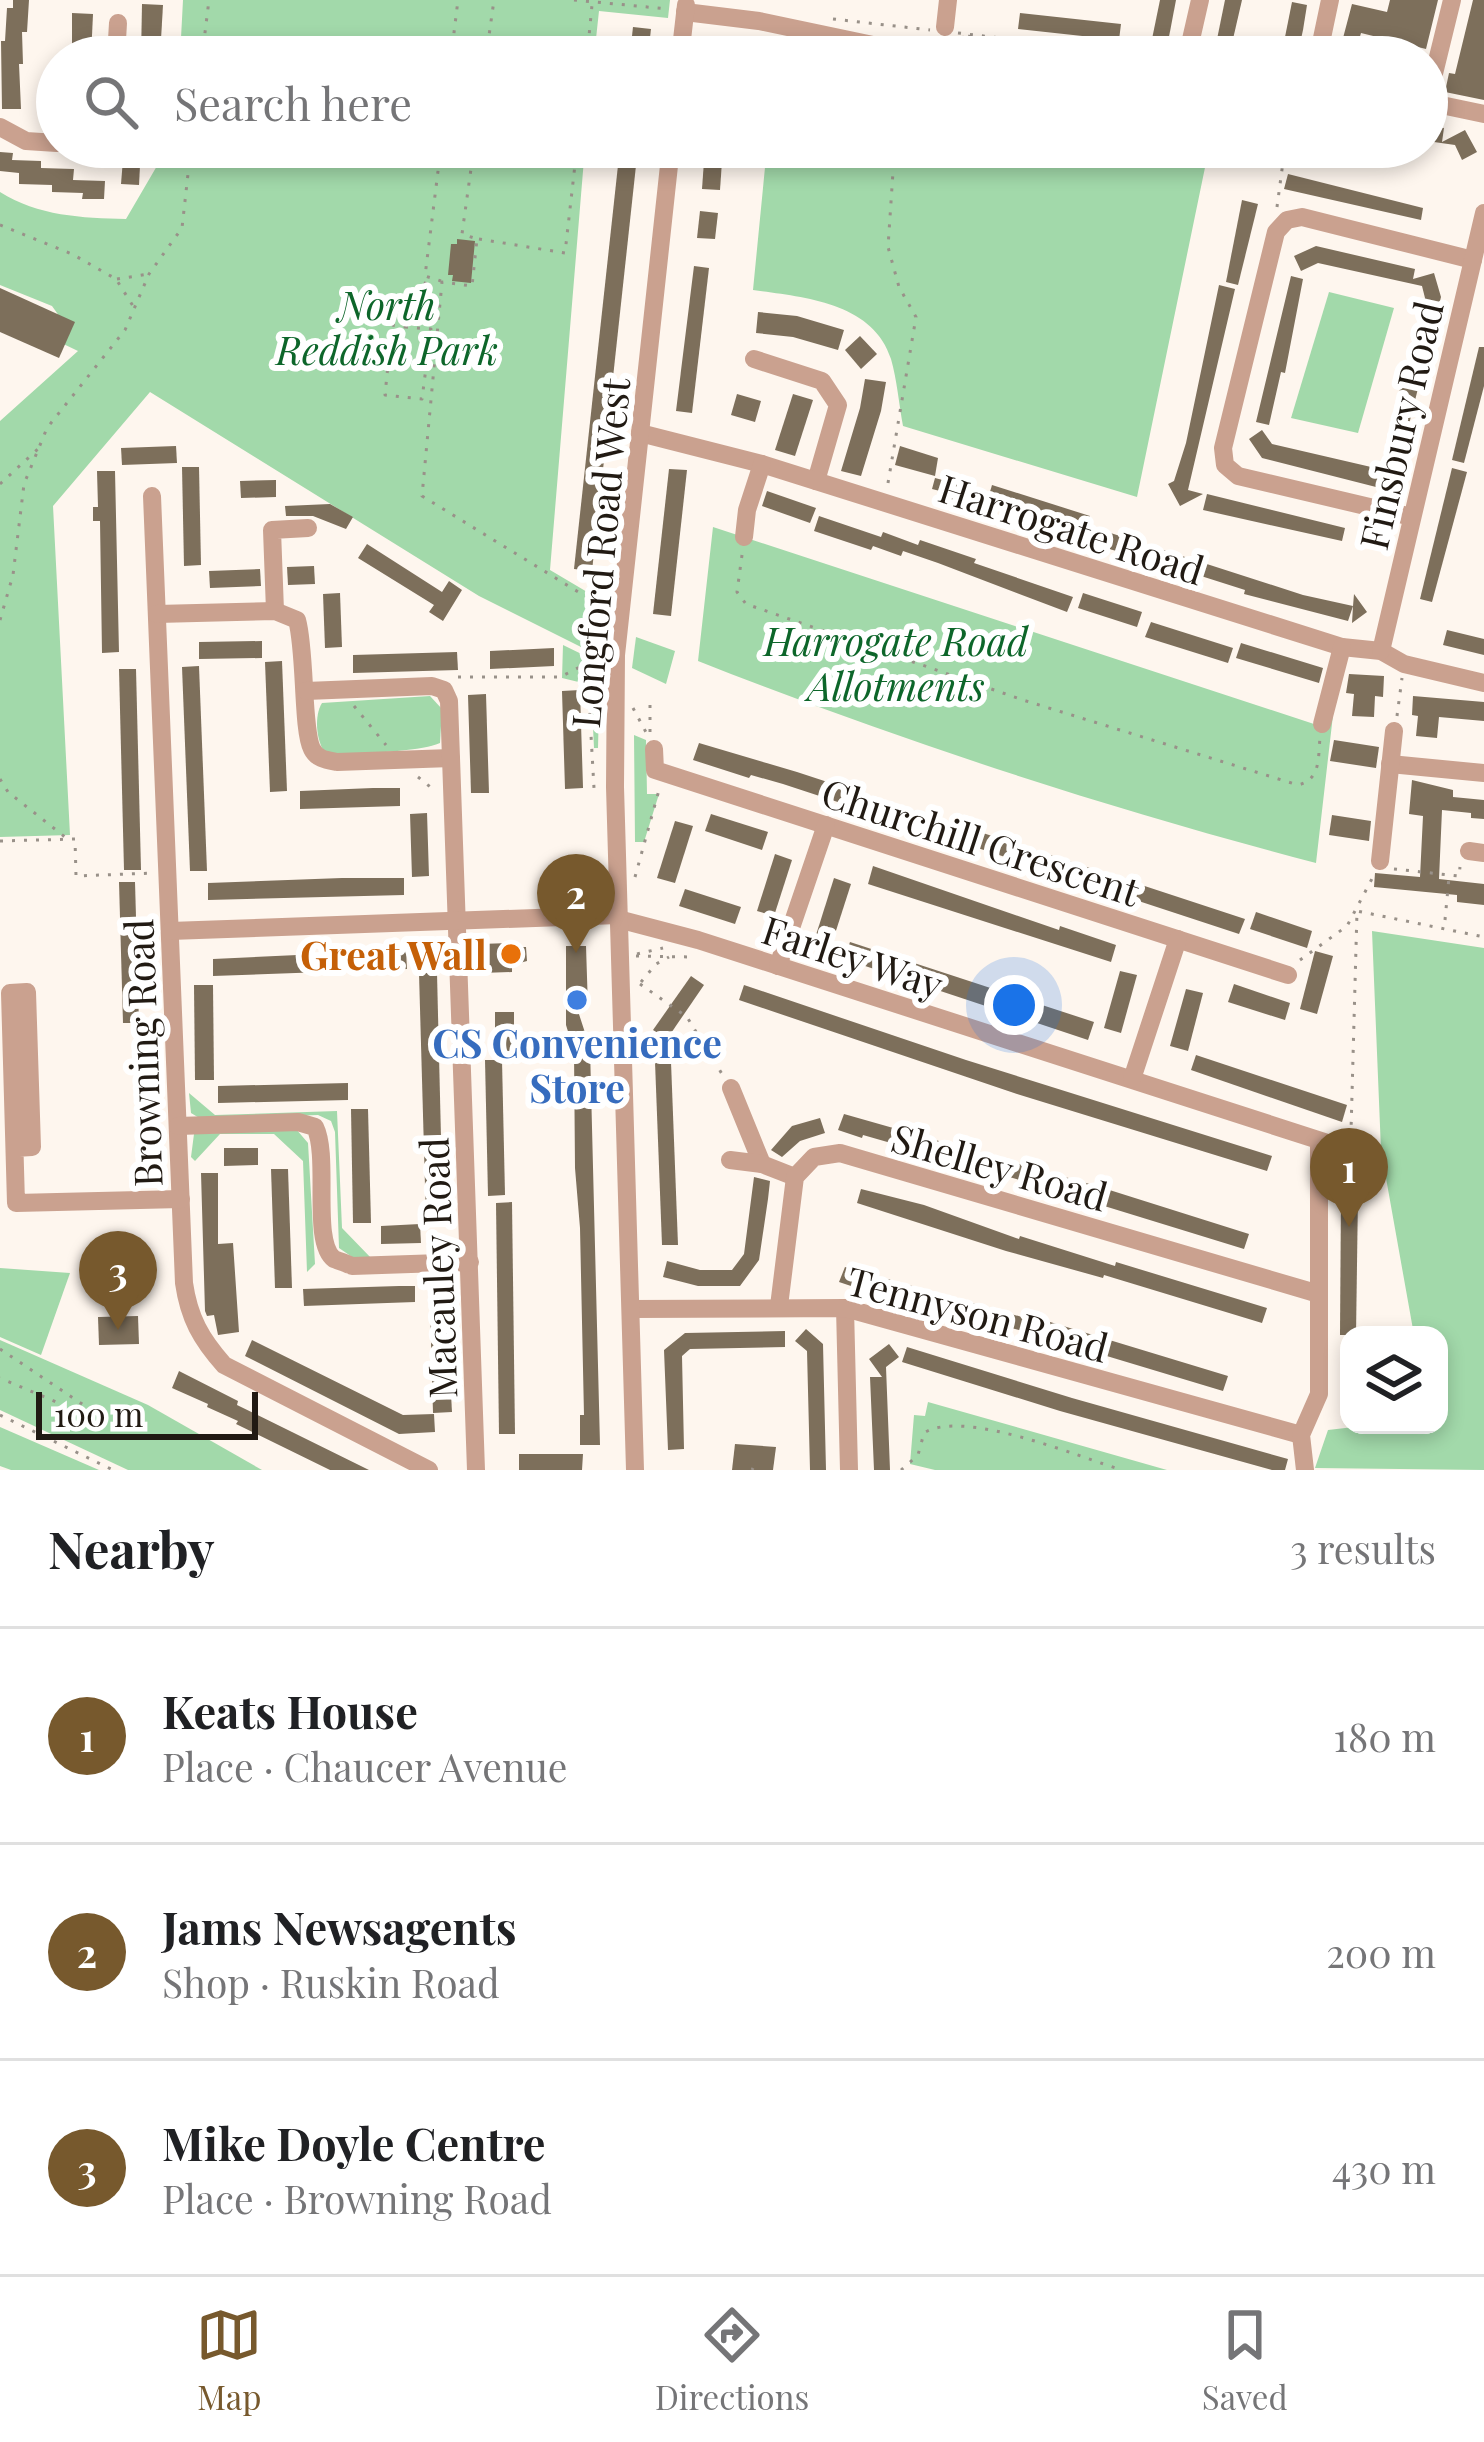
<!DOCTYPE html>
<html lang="en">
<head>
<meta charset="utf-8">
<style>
  :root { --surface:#fff; --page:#f6f6f6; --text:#202124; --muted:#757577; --line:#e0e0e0; --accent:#77592d }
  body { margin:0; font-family:"Playfair Display",serif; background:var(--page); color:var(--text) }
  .controls { position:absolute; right:36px; bottom:36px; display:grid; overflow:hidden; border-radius:24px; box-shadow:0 6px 18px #0003 }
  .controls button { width:108px; height:108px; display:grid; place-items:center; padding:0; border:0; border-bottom:3px solid var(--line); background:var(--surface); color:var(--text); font:60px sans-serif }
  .scale { position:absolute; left:36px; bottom:30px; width:222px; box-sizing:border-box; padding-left:12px; border:6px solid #211a13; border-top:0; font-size:33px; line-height:42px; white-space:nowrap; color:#211a13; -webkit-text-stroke:9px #fff; paint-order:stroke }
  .you { position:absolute; left:1014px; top:1005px; width:42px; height:42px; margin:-30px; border:9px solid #fff; border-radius:50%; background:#1a73e8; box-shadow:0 0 0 18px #1a73e833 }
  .badge { display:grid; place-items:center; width:78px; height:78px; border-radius:50%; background:var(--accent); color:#fff; font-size:39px; font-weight:700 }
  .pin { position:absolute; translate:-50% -99px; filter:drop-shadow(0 3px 6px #0008) }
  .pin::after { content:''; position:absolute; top:63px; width:42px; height:36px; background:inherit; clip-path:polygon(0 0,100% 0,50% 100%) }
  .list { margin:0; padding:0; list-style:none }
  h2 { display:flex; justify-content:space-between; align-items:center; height:156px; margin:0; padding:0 48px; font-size:51px }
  h2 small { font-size:39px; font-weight:400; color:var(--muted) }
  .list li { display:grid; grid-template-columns:78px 1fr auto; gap:36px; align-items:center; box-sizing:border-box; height:216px; padding:0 48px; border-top:3px solid var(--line) }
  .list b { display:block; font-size:45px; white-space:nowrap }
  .list p { margin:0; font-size:39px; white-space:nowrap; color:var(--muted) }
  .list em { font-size:39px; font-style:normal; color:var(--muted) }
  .icon { flex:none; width:66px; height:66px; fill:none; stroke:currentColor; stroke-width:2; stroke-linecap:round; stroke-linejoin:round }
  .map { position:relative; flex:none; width:1484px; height:1470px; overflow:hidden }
  .search { position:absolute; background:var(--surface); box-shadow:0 6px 18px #0003; left:36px; right:36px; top:36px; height:132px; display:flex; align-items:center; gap:30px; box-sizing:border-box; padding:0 42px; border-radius:66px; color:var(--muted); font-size:45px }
  .sheet { height:804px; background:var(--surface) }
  nav { display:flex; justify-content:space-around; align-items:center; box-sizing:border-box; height:168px; border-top:3px solid var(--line); background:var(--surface); font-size:33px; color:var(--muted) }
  nav a { display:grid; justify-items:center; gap:6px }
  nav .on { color:var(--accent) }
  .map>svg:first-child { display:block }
  .green { fill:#a2d9aa }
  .building { fill:#7d6f5b }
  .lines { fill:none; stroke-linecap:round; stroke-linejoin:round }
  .path { stroke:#999189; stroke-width:3; stroke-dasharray:3 9; stroke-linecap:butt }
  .minor { stroke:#caa18f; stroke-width:18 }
  .food-dot { fill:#e8710a; stroke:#fff; stroke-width:4.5 }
  .shop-dot { fill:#3f7fe0; stroke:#fff; stroke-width:4.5 }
  .labels { text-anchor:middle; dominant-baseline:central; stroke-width:12; stroke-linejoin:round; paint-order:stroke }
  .park-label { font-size:39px; font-style:italic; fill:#0d662a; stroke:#fff }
  .street-label { font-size:39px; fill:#211a13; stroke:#fff }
  .food-label { font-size:39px; font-weight:bold; fill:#c56008; stroke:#fff; text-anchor:end }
  .shop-label { font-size:39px; font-weight:bold; fill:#366cbe; stroke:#fff }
</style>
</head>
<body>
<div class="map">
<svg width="1484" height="1470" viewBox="0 0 1484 1470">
  <rect width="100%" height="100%" fill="#fef6ee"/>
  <g class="green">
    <path d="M183,0H670L668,18L599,11L594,57H180Z"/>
    <path d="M168,147H585L550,570L604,602L599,656L479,596L150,392L53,506L70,835L0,837V421L78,351L53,339L62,320L52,306L0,285V192C38,216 82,218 126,219Z"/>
    <path d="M767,147H1148L1208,153L1137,497L903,426C899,404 897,380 891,359C873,302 803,297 753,290Z"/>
    <path d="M1329,292L1394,308L1358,433L1291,418Z"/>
    <path d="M713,527L1314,724L1339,663L1316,863C1106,808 901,741 698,661Z"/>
    <path d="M636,637L675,651L666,684L632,668Z"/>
    <path d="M563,645L600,663L598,748H594L591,685L562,678Z"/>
    <path d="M430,696L442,709L440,743C421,752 347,755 325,753C316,740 314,716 322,703Z"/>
    <path d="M634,735L646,740L647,794H659L644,842H635Z"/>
    <path d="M1372,931L1484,948V1470L1315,1468L1328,1430L1371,1425H1439V1335H1414L1381,1150Z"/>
    <path d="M189,1093L215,1115L337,1111L342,1228L372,1259H355L339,1248L335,1132L331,1121L318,1115L201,1119L191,1113Z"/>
    <path d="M296,1129L308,1143L315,1264L307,1272L303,1161L274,1134H220L195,1161L191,1157L194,1134Z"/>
    <path d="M0,1268L70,1273L41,1355L0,1337Z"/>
    <path d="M0,1340L148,1405L262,1470H128L0,1410Z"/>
    <path d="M928,1402L1167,1470H935L910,1464L914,1415L925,1416Z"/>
    <path d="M0,1427L99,1470H11L0,1466Z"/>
  </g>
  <g class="building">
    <path d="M13,0H29L27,32H22L23,64H19L21,109H2L1,41H5L7,8H13Z"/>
    <path d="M1160,0H1176L1168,42L1152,39Z"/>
    <path d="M1225,0H1242L1230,52L1215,49Z"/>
    <path d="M1390,0H1438L1426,49L1361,33L1354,57H1338L1352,4L1387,12Z"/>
    <path d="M1473,0H1484V100L1445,92L1449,73L1455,74Z"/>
    <path d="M1292,2L1307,5L1303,30L1297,57H1281Z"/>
    <path d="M142,4L163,5L160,57H141Z"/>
    <path d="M72,13L93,14L91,57H72Z"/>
    <path d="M1020,13L1121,24L1119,40L1018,29Z"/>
    <path d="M633,27L651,29L648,55L630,54Z"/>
    <path d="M1427,125L1444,128L1442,142L1465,130L1477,152L1462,160L1455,145L1427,141Z"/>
    <path d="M124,147H141L139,185L121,184Z"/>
    <path d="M620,147H638L592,571L574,569Z"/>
    <path d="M705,147H723L720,190L702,189Z"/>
    <path d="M0,152L13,153L12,160L41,161V168L74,169L73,180L105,181L104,199H82L83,193L52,192V185L19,184V173L0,171Z"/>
    <path d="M1288,174L1423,208L1421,220L1284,189Z"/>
    <path d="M1242,200L1258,204L1238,285L1226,282Z"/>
    <path d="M700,211L718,213L715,239L697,238Z"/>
    <path d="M457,239L475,241L471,283L452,281L453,275H448L451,244H457Z"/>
    <path d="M1316,246L1415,269L1413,279L1434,273L1441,297L1397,472L1403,474L1376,487L1262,458L1249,439L1262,430L1272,444L1384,470L1405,363L1410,364L1425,298L1422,286L1318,263L1301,271L1294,256Z"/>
    <path d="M694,266L709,268L692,413L676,411Z"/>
    <path d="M1291,276L1303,279L1285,373L1281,372L1269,425L1256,422Z"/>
    <path d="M1219,285L1235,289L1188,490L1203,494L1180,506L1168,484L1174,481L1186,443Z"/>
    <path d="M0,288L75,322L59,358L0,332Z"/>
    <path d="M758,312L797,316L844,330L838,350L793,337L756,333Z"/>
    <path d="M860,336L877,354L861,369L845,350Z"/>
    <path d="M1479,347H1484V386L1464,463L1452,460Z"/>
    <path d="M865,379L886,382L881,411L861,476L841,471L860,408Z"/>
    <path d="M737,394L761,401L755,422L731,415Z"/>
    <path d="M793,394L813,400L795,456L775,450Z"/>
    <path d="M176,446L177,463L122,465L121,448Z"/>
    <path d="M900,446L938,458L935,476L895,465Z"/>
    <path d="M182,467H199L201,565L184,566Z"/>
    <path d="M1452,468L1467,472L1432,602L1420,599Z"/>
    <path d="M669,469L687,470L671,616L653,614Z"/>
    <path d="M97,471H115L119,652L102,653L100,521H93V507H98Z"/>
    <path d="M935,478L984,491L980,508L950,499L952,494L932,489Z"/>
    <path d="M276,480V497L241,498L240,481Z"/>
    <path d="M992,485L1090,516L1085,532L987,502Z"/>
    <path d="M767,491L816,508L810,523L762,506Z"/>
    <path d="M1207,494L1345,528L1342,541L1203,510Z"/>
    <path d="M330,504L353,517L346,529L313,516H286L285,506Z"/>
    <path d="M819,516L881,537L883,532L918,545L920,540L976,559L974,563L1073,597L1067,612L938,563L903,551L901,556L873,546L871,550L814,531Z"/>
    <path d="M1092,527L1303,595L1353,606L1354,594L1367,612L1352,623L1353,606L1348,621L1244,594L1245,590L1157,562L1087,543Z"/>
    <path d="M367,544L442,592L449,581L462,590L443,621L429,612L434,605L358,558Z"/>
    <path d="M314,566L315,584L288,585L287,567Z"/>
    <path d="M260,569L261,586L210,588L209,571Z"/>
    <path d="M340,593L342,647L325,648L323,594Z"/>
    <path d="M1083,593L1142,612L1137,627L1078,608Z"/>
    <path d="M1151,622L1233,648L1228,663L1145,637Z"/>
    <path d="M1447,630L1484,639V655L1443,645Z"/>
    <path d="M262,641V658L199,659V642Z"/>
    <path d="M1241,643L1323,668L1319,683L1236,658Z"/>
    <path d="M554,648V666L490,669V651Z"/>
    <path d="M457,652L458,670L353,673V655Z"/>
    <path d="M282,661L287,791L270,792L265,662Z"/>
    <path d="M199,666L207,871H190L182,667Z"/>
    <path d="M119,669H136L141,870H124Z"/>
    <path d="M1349,674L1384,676L1383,697L1375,696L1374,717L1352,716L1354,694L1346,693Z"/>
    <path d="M580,690L583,788L565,789L562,691Z"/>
    <path d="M486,694L489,793H471L468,695Z"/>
    <path d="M1413,696L1484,702V721L1439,717L1437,738L1416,736L1418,716L1412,715Z"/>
    <path d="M1334,740L1379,747L1376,768L1330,761Z"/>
    <path d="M699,743L797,772L1245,919L1239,934L783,784L751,775L749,778L693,760Z"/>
    <path d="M1412,780L1453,790V797L1484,800V819L1471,818V813L1442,810L1439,879L1484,884V905L1457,902V895L1374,887L1375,873L1420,877L1423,816L1409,814Z"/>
    <path d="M373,788H400V806L300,809V791Z"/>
    <path d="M427,813L429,876L412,877L410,814Z"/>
    <path d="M711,814L768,832L762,850L705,831Z"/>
    <path d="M1332,815L1371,821L1369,841L1329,835Z"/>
    <path d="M675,821L693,826L675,883L657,878Z"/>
    <path d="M775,854L792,860L774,916L757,911Z"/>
    <path d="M873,866L1059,930L1060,926L1116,945L1111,962L868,884Z"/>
    <path d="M342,878H404V895L208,900V883Z"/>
    <path d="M834,878L851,884L833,940L816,935Z"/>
    <path d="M119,882H135L139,1023H123Z"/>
    <path d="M685,889L741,907L735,924L679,906Z"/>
    <path d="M1256,912L1312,931L1307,948L1250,929Z"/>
    <path d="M850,942L1094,1022L1088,1040L844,959Z"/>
    <path d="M511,943V947H526L527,961L512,965V972L481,973L480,944Z"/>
    <path d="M566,946H586L588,1008H577L590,1048L600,1445H580V1415H584L580,1228L575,1168L574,1051L566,1025Z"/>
    <path d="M406,950L407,969L213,976V959Z"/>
    <path d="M1315,951L1333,956L1317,1014L1300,1009Z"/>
    <path d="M1120,971L1137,975L1121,1033L1104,1028Z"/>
    <path d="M419,973H437L443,1220L426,1221Z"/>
    <path d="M691,976L704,985L667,1039L653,1030Z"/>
    <path d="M1234,984L1290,1003L1285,1020L1228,1002Z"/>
    <path d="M194,985H213L214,1080H195Z"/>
    <path d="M744,985L966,1060L1272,1156L1267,1171L1017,1094L739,1000Z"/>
    <path d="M1186,989L1203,993L1188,1051L1170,1046Z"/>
    <rect x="495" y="1012" width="19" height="39"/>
    <path d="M1196,1055L1347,1105L1342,1122L1191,1070Z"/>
    <path d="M485,1060H502L505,1195L488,1196Z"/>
    <path d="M655,1062H671L678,1245H662Z"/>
    <path d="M348,1083V1100L218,1103V1086Z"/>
    <path d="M351,1109H368L371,1223H353Z"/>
    <path d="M844,1114L1100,1187L1249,1234L1244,1249L1023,1181L863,1135L862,1138L838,1130Z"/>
    <path d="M820,1118L825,1133L800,1141L782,1157L771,1150L792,1126Z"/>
    <path d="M224,1148H258V1165L224,1166Z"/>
    <path d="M271,1169H288L292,1288H275Z"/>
    <path d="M201,1173H218V1244L233,1243L239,1332L218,1335L214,1315L207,1316L205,1311Z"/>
    <path d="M754,1177L770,1181L768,1199L759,1260L740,1286H698L663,1277L667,1261L700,1270H732L744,1254Z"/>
    <path d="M861,1189L924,1205L1019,1239L1020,1236L1115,1266L1116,1262L1267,1308L1262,1323L1104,1275L1103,1278L1006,1251L857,1203Z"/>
    <path d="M1341,1194H1358L1356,1335H1340Z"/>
    <path d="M512,1202L515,1434H499L496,1203Z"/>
    <path d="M420,1224L421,1243L381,1244V1226Z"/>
    <path d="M845,1267L1036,1321L1037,1318L1228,1376L1223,1391L1027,1332L863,1290L839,1282Z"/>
    <path d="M399,1286H415V1302L304,1306L303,1289Z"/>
    <path d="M430,1308H446L452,1412L433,1413Z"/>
    <path d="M138,1316L139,1344L99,1345L98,1317Z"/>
    <path d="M806,1329L823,1344L826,1470H810L807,1351L795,1341Z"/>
    <path d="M785,1331V1347L690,1349L682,1356L684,1449L668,1450L664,1350L685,1333Z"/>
    <path d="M252,1340L403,1415L434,1414L435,1432L399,1434L245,1356Z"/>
    <path d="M889,1344L899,1357L886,1367L890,1470H874L870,1377H882L869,1359Z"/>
    <path d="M907,1347L1072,1398L1288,1459L1285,1470H1272L1060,1411L902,1362Z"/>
    <path d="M179,1371L238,1401L237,1405L369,1470H330L236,1424L238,1421L207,1407L208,1404L172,1388Z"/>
    <path d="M735,1444L776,1447L773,1470H732Z"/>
    <path d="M519,1454H583L582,1470H519Z"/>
  </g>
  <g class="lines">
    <g class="path">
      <path d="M574,0L668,9"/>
      <path d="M833,19L930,30"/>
      <path d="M958,33L1101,50"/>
      <path d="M962,36L965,52"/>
      <path d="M968,36L1001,50L1000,56"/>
      <path d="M1162,56V57"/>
      <path d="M202,57L209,0"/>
      <path d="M451,57L458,0"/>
      <path d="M486,57L494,0"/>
      <path d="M587,57L592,5"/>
      <path d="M441,147L425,276L441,281"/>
      <path d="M474,147L462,234L477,239L472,286L442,282L422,496L606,609"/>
      <path d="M1277,207L1285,147"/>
      <path d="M0,225L72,254L116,279L133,306"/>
      <path d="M479,239L565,253L577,147"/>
      <path d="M117,279L149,274"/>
      <path d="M405,327L431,329L422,399L385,395L392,325L405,327L428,277"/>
      <path d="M888,483L916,317L899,287L888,247L893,172"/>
      <path d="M0,484L39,448"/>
      <path d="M742,555L737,592L746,604L1023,700L1298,785C1321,780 1318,757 1320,738"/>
      <path d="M0,620L13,575L24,484L47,428L125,330L149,274L182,228L191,147"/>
      <path d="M587,665L594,788H599"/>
      <path d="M458,677H560L602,656"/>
      <path d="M354,706L386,745"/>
      <path d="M633,708L648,736"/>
      <path d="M1397,716L1402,678"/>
      <path d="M650,732V700"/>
      <path d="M418,777L434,790"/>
      <path d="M0,779L8,792L65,837"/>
      <path d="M0,841L75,839L76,876L154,873"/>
      <path d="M1394,869L1459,876L1460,867"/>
      <path d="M635,877L659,790"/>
      <path d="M1445,920L1449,877"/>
      <path d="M637,954L663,948"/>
      <path d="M636,956L693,957"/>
      <path d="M1300,960L1347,926L1374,875"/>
      <path d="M641,982L656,964L669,957"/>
      <path d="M640,984L687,1017L722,1074"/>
      <path d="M1348,1136L1351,1131L1357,911L1484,937"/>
      <path d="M0,1349L100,1416H89L0,1378"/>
      <path d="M0,1415L113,1470"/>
      <path d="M752,1470L753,1468"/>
      <path d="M901,1470L918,1455L924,1433C963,1408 1079,1457 1122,1470"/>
    </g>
    <g class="minor">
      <path d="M685,12L759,21L930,57"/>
      <path d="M945,27L948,0"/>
      <path d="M116,57L118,23"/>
      <path d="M680,57L686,5"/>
      <path d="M1187,57L1200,0"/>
      <path d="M1318,57L1330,0"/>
      <path d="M1427,102L1452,0"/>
      <path d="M1427,102L1484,114"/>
      <path d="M0,127L26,141L57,143"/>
      <path d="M895,154V147"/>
      <path d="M754,359L822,381L838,405L816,481"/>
      <path d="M640,433L762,464L1342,647L1381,651L1404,664L1484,683"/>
      <path d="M152,496L184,1283C189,1318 201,1339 224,1365L429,1470"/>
      <path d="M1412,517L1238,476L1225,465L1223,448L1276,232L1287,220L1302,217L1473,260"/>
      <path d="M744,537L747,510L762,464"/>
      <path d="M275,611L272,530L308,528"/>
      <path d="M157,614L275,611L297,620C306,652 302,730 312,749C317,759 326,760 337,762L451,758"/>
      <path d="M1381,651L1484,213"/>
      <path d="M306,691L432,686L444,690L449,701L476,1470"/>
      <path d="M1322,724L1342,647"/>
      <path d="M654,749L655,770L1288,975"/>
      <path d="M1390,764L1484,773"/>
      <path d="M1469,851L1484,853"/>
      <path d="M1380,861L1394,731"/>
      <path d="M618,919L698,940L1340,1147"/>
      <path d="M170,931L618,915"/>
      <path d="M778,966L826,825"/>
      <path d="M1132,1079L1178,939"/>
      <path d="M731,1088L762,1164"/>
      <path d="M178,1126L298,1122L315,1127C330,1157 311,1242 334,1259C336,1260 351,1265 352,1266L470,1262"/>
      <path d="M15,1148L32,1147L27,992L10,993L16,1203L181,1199"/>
      <path d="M730,1160L762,1164L795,1177"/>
      <path d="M779,1306L795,1177L814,1157L840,1153L1319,1294"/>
      <path d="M845,1308L849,1470"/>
      <path d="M631,1309L845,1308L1301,1435"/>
      <path d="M635,1470L615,787L616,655L671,147"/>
      <path d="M1305,1470L1301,1435L1319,1394V1141"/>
    </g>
  </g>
  <circle class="food-dot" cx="511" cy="954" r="12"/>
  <circle class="shop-dot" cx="577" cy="1000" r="12"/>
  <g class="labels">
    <g class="park-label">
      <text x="387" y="304">North<tspan x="387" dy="45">Reddish Park</tspan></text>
      <text x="896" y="640">Harrogate Road<tspan x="896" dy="45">Allotments</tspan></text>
    </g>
    <g class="street-label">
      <text transform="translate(1400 425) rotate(-77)">Finsbury Road</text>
      <text transform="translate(1072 528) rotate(18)">Harrogate Road</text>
      <text transform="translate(599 553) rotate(-85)">Longford Road West</text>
      <text transform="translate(981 841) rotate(18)">Churchill Crescent</text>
      <text transform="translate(853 956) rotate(18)">Farley Way</text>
      <text transform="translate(142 1053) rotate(-92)">Browning Road</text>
      <text transform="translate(1000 1166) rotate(16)">Shelley Road</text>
      <text transform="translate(437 1268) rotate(-92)">Macauley Road</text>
      <text transform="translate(978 1313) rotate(15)">Tennyson Road</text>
    </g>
    <g class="food-label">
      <text x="487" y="954">Great Wall</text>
    </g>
    <g class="shop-label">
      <text x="577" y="1042">CS Convenience<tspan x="577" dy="45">Store</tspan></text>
    </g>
  </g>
</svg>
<div class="controls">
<button><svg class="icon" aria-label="layers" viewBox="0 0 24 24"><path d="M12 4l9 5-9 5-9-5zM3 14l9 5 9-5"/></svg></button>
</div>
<div class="scale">100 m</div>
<div class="you"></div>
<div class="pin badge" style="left:1349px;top:1227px">1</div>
<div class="pin badge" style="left:576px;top:953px">2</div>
<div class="pin badge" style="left:118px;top:1330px">3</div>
<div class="search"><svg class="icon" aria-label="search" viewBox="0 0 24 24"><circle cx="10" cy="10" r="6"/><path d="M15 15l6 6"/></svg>Search here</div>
</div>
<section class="sheet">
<h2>Nearby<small>3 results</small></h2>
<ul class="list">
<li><span class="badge">1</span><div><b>Keats House</b><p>Place · Chaucer Avenue</p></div><em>180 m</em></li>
<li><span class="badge">2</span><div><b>Jams Newsagents</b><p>Shop · Ruskin Road</p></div><em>200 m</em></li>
<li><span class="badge">3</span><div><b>Mike Doyle Centre</b><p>Place · Browning Road</p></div><em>430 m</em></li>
</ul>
</section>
<nav>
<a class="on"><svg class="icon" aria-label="map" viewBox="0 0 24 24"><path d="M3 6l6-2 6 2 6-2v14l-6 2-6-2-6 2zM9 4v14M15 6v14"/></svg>Map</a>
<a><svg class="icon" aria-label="directions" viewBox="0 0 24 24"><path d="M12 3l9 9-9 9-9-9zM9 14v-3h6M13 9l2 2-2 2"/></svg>Directions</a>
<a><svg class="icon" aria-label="saved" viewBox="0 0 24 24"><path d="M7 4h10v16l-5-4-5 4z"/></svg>Saved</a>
</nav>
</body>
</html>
